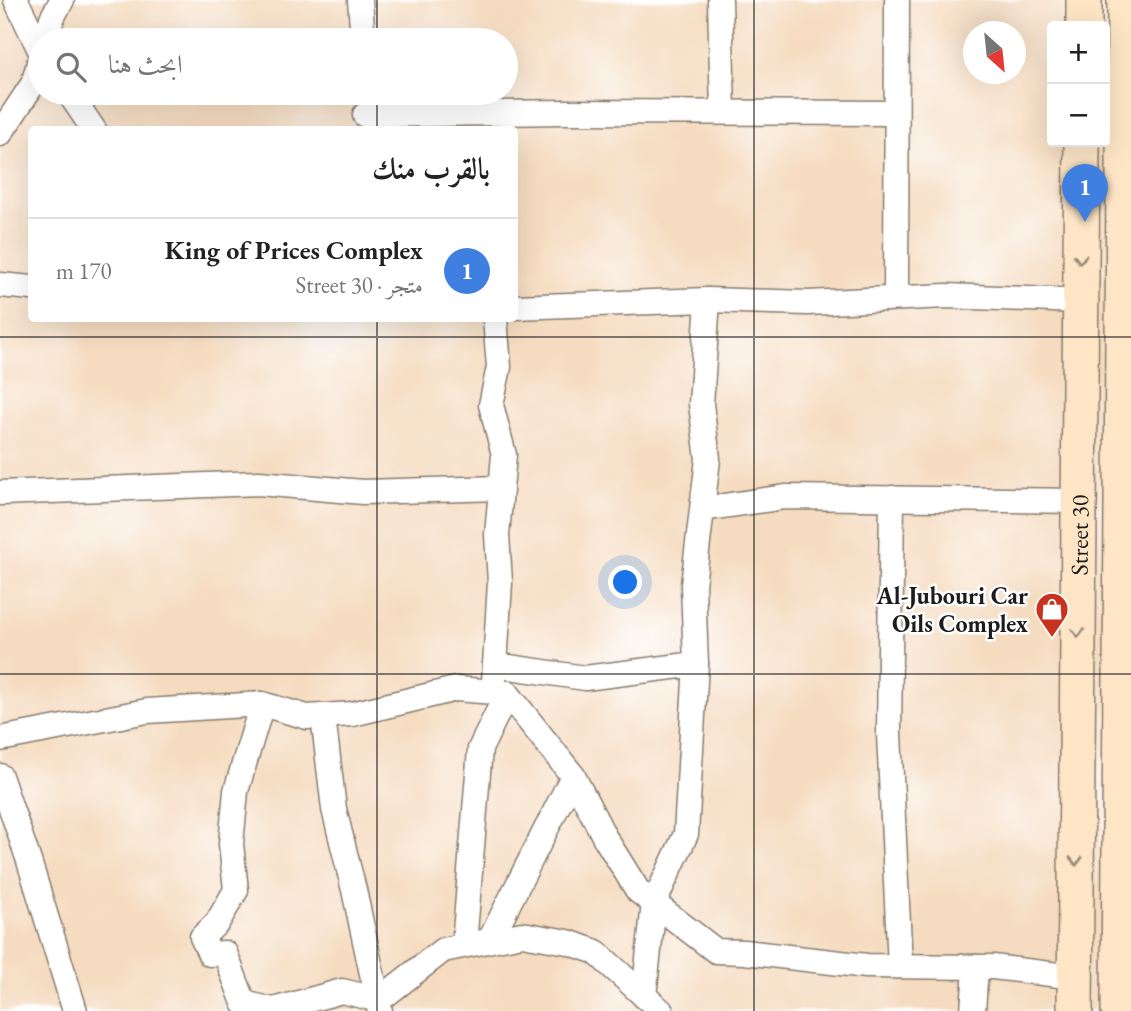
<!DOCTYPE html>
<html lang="ar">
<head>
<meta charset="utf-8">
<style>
  :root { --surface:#fff; --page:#f6f6f6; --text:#222; --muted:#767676; --line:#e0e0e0; --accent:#c8321e }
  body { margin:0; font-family:"EB Garamond",Amiri,serif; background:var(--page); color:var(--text); direction:rtl }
  .controls { position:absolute; right:21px; top:21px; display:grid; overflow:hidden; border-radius:7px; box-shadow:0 7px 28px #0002 }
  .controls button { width:63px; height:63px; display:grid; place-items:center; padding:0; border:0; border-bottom:2px solid var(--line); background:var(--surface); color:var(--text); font:35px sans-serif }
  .compass { position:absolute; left:963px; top:21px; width:63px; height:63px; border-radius:50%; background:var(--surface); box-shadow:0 7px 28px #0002; rotate:153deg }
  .you { position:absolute; left:626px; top:583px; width:24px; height:24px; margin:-18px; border:5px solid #fff; border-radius:50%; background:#1a73e8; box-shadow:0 0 0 10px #1a73e833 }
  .badge { display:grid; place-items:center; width:46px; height:46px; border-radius:50%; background:var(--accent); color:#fff; font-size:23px; font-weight:700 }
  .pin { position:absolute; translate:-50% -58px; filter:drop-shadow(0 2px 4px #0008) }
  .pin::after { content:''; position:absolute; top:37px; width:24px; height:21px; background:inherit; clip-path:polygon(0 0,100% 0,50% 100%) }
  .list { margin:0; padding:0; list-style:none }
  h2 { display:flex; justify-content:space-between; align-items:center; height:91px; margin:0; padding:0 28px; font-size:30px }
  h2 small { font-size:23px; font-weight:400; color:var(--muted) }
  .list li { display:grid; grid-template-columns:46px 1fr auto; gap:21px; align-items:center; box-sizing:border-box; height:105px; padding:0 28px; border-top:2px solid var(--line) }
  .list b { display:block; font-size:26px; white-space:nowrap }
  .list p { margin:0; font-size:23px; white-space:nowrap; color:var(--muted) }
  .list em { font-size:23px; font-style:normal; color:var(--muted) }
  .icon { flex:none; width:38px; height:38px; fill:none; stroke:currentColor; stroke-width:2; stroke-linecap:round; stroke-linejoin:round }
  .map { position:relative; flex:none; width:1131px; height:1011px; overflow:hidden; direction:ltr }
  .search { position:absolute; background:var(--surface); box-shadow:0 7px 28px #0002; left:28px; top:28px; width:490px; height:77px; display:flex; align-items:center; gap:18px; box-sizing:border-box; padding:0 24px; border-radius:38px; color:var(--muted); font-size:26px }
  .panel { position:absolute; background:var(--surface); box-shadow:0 7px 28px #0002; left:28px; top:126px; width:490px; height:196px; border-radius:7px; direction:rtl }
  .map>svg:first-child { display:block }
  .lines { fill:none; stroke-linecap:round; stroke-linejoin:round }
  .street-casing { stroke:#887c6e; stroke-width:27 }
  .secondary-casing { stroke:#887c6e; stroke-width:38 }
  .street { stroke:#fff; stroke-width:24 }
  .secondary { stroke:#fde5c5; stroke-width:35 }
  .oneway { stroke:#988b79 }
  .grid { fill:none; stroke:#1c1c1c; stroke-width:2; stroke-opacity:0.55 }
  .labels { text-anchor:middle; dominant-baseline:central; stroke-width:5; stroke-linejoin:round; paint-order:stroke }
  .street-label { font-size:24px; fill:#1c1c1c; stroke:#fff }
  .poi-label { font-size:24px; font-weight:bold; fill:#1c1c1c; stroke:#fff; text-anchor:end }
</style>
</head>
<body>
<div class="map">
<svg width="1131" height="1011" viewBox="0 0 1131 1011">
  <rect width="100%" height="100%" fill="#fff"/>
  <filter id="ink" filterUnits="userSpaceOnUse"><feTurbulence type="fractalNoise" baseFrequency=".0143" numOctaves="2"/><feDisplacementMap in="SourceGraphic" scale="14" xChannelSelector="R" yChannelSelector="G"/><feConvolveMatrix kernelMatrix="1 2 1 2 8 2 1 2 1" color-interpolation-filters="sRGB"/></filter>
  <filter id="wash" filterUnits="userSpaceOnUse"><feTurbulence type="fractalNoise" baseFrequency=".00686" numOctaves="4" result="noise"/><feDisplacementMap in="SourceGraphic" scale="28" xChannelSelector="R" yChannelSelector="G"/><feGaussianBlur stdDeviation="1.57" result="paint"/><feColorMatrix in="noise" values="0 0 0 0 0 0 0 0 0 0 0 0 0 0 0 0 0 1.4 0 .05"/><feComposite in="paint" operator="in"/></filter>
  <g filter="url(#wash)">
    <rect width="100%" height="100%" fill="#f5dbbf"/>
  </g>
  <g filter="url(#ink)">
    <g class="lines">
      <defs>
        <g id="street">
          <path d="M16,0L40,50"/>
          <path d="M360,0L363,40"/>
          <path d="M720,0L723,112"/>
          <path d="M46,40L52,18L62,0"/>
          <path d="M69,93L94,130"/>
          <path d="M365,115L562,112L896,113"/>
          <path d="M0,134L33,84L40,60"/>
          <path d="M0,285L32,288"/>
          <path d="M896,298L897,0"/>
          <path d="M514,307L708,300L808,303L946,296L1080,301"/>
          <path d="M0,493L259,483L363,492L501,488"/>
          <path d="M892,498L889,734L900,966"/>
          <path d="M703,509L785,497L1078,501"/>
          <path d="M495,665L585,678L696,664L693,585L708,459L701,404L708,300"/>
          <path d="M494,682L500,582L497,535L504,455L491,405L499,367L495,318"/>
          <path d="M262,704L236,791L231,844L236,890L217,923L202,937L210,954L225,953L244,1003L273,1010L342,991L379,1000L443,950L522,934L568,942L596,952L661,1011"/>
          <path d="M323,716L334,809L354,890L380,1011"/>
          <path d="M0,739L147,711L262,704L307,717L352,714L456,689L507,693L573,776L605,838L638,891L716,951L744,952L867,966L993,967L1076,977"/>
          <path d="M0,776L29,861L75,1011"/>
          <path d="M490,940L573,776"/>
          <path d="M464,945L480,749L507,693"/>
          <path d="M644,996L654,903L686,834L696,664"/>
          <path d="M973,1011L976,967"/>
        </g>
        <g id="secondary">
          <path d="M1084,26V0"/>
          <path id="s1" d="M1075,1011L1082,142"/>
          <path d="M1119,1011L1125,0"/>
        </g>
      </defs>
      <use href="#street" class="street-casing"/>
      <use href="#secondary" class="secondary-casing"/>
      <use href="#street" class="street"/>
      <use href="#secondary" class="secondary"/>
    </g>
    <defs><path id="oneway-chevron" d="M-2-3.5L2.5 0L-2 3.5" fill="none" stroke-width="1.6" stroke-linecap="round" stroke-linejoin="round" transform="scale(1.75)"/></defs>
    <g class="oneway">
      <use href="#oneway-chevron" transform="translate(1080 259) rotate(91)"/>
      <use href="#oneway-chevron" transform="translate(1078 633) rotate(90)"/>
      <use href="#oneway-chevron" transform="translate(1076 861) rotate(90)"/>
    </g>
  </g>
  <path class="grid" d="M377,0V40M754,0V1011M377,93V130M377,318V1011M0,337H1131M0,674H1131"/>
  <defs>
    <symbol id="shop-pin" viewBox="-11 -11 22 30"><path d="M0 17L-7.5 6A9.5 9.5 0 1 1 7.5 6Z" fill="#c8321e" stroke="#fff"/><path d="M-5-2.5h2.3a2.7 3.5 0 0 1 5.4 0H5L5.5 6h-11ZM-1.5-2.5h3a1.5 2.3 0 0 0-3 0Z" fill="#fff"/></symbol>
  </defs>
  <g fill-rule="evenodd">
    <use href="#shop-pin" x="1033" y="590" width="38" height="52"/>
  </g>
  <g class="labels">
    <g class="street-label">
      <text stroke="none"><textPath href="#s1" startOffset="476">Street 30</textPath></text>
    </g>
    <g class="poi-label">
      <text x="1028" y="595">Al-Jubouri Car<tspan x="1028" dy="28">Oils Complex</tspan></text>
    </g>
  </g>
</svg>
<div class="controls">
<button>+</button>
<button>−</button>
</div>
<svg class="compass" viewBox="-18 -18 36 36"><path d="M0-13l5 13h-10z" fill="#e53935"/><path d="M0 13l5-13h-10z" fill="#767676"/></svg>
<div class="you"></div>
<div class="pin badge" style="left:1085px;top:222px;background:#3f7fe0">1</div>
<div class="search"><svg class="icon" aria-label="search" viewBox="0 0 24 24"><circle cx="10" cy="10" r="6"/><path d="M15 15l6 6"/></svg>ابحث هنا</div>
<section class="panel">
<h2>بالقرب منك<small></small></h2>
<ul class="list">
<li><span class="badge" style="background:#3f7fe0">1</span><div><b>King of Prices Complex</b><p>متجر · Street 30</p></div><em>170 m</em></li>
</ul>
</section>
</div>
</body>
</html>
